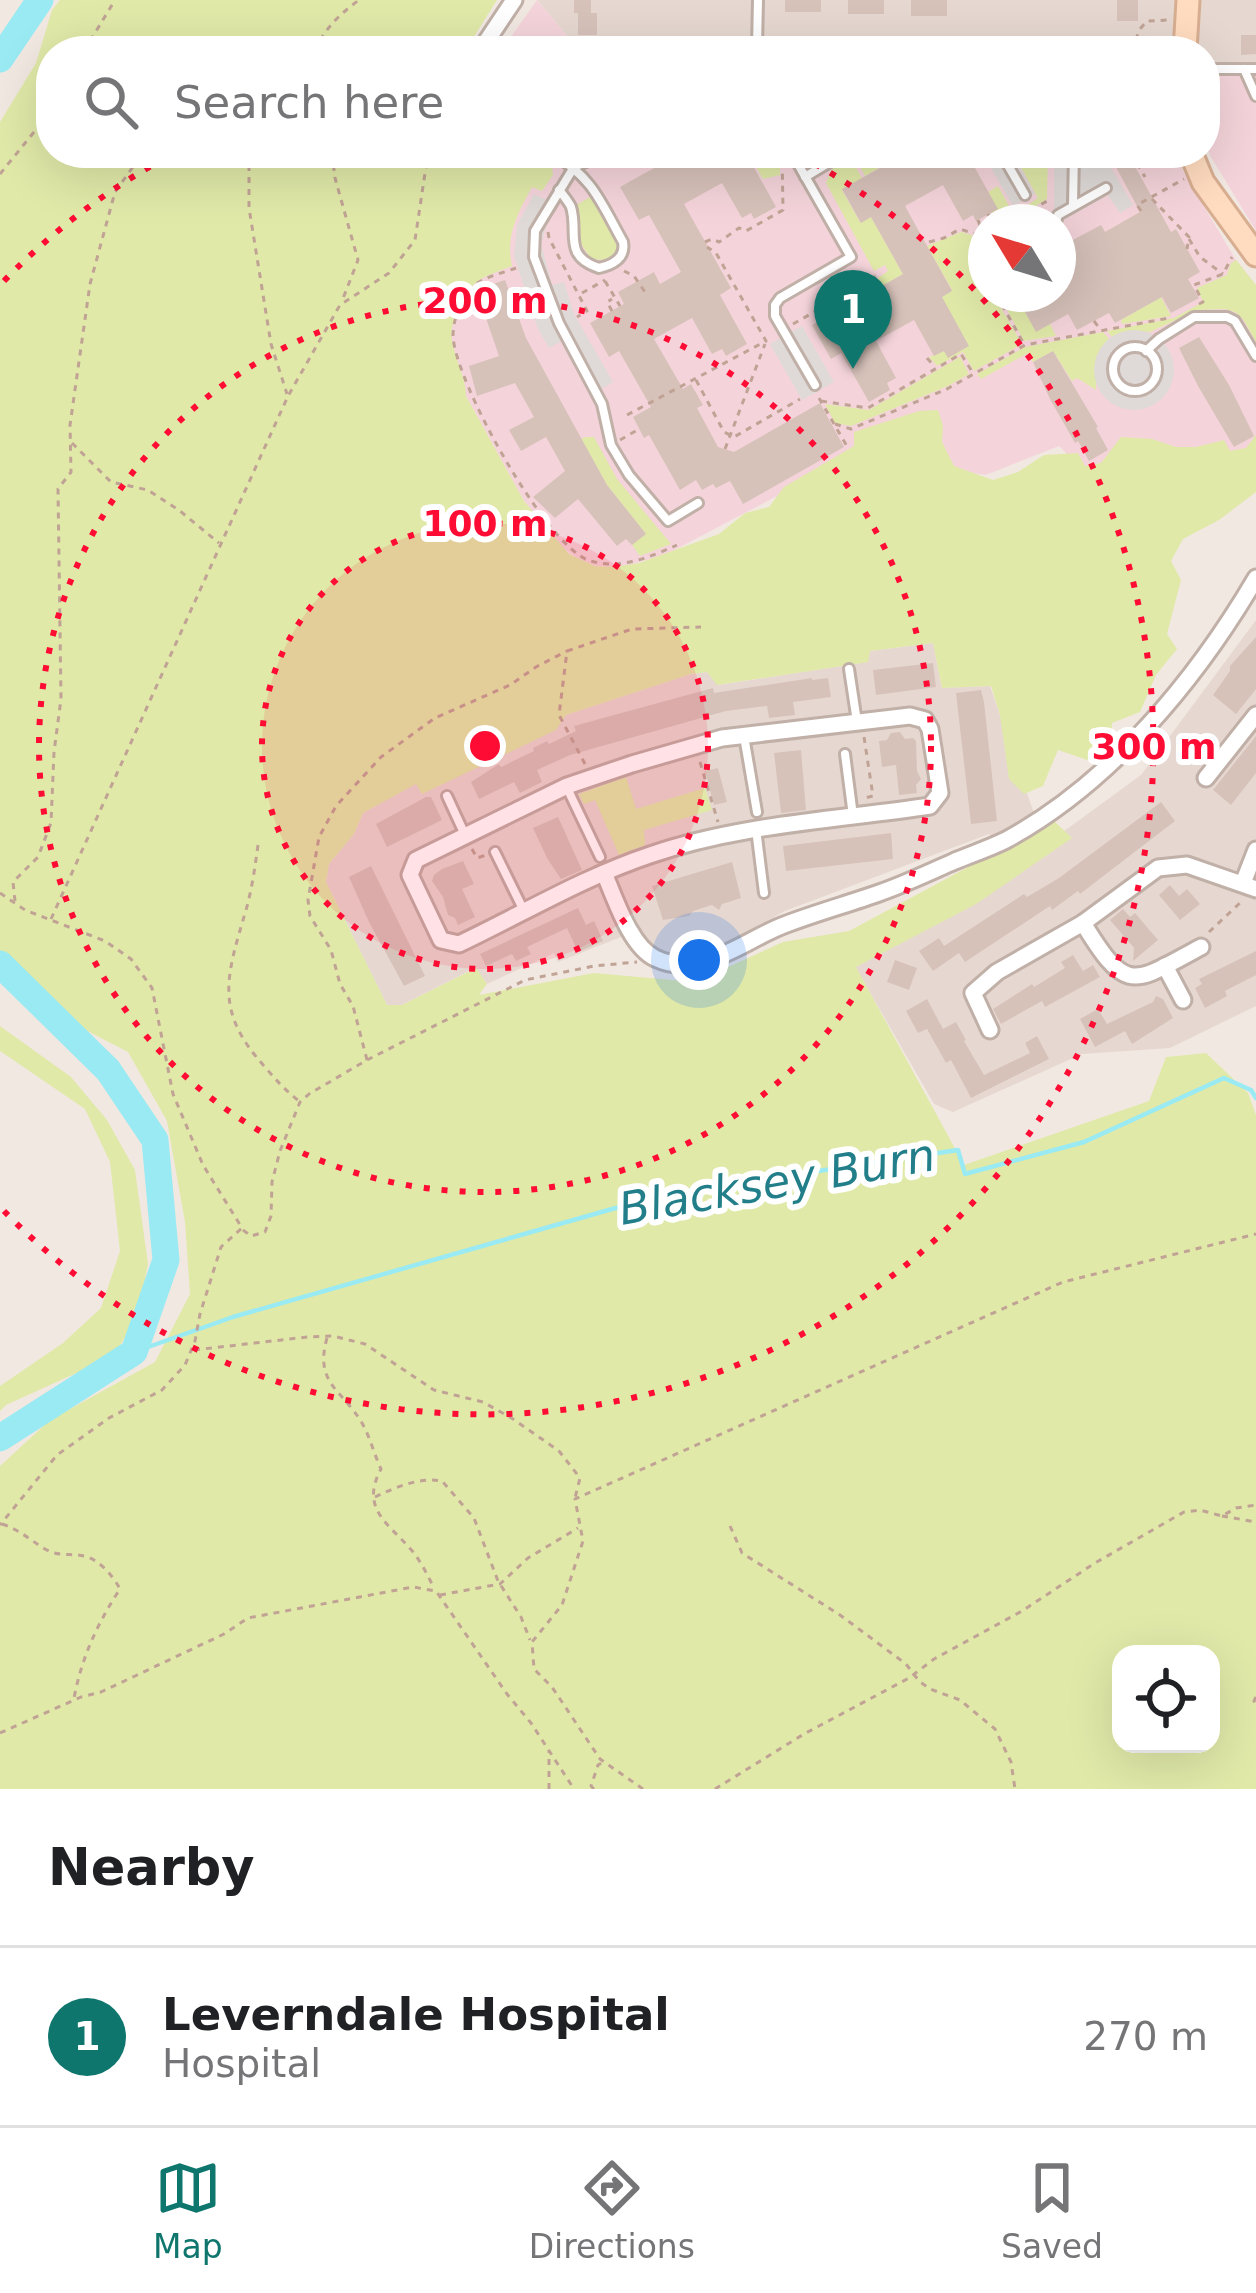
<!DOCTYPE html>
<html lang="en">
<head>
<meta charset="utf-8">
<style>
  :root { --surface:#fff; --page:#f2f2f2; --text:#202124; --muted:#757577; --line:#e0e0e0; --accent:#0f766e }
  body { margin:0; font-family:"DejaVu Sans",sans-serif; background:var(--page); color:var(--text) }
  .controls { position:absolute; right:36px; bottom:36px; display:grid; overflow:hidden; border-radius:24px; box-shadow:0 12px 48px #0002 }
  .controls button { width:108px; height:108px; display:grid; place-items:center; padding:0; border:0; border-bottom:3px solid var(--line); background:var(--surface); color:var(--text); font:60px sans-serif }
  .compass { position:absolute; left:968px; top:204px; width:108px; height:108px; border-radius:50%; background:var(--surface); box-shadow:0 12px 48px #0002; rotate:308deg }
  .you { position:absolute; left:699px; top:960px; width:42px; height:42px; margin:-30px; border:9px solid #fff; border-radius:50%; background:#1a73e8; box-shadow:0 0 0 18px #1a73e833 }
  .badge { display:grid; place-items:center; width:78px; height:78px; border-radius:50%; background:var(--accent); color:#fff; font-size:39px; font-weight:700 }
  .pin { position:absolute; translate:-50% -99px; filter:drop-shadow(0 3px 6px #0008) }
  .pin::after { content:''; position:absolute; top:63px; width:42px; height:36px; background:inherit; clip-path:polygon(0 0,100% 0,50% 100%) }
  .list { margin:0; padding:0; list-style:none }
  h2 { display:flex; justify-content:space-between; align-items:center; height:156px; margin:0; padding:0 48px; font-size:51px }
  h2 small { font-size:39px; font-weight:400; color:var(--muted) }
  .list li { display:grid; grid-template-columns:78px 1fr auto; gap:36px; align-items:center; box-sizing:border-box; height:180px; padding:0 48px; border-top:3px solid var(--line) }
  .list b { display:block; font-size:45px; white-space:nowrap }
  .list p { margin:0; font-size:39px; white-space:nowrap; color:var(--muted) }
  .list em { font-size:39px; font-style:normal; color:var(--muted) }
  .icon { flex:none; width:66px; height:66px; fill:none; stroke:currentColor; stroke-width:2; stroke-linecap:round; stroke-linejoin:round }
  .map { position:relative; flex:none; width:1256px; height:1789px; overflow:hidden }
  .search { position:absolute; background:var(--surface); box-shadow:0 12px 48px #0002; left:36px; right:36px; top:36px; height:132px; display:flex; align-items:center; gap:30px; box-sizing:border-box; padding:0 42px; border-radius:48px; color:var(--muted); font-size:45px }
  .sheet { height:336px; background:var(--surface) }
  nav { display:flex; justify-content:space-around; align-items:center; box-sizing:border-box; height:168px; border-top:3px solid var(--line); background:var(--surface); font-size:33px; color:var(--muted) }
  nav a { display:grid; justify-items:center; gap:6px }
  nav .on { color:var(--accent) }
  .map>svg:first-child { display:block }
  .residential { fill:#e6d8d0 }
  .medical { fill:#f4d4da; fill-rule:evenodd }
  .green { fill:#e0e9a8; fill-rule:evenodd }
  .parking { fill:#dfdad8 }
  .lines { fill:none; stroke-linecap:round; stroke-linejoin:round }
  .stream { stroke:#9aeaf3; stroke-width:4.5 }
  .river { stroke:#9aeaf3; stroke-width:27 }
  .building { fill:#d7c2ba }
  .lane-casing { stroke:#c0b0a7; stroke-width:14 }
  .street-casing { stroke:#c0b0a7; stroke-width:21 }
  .secondary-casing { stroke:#d8ae91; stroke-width:27 }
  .path { stroke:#c0a395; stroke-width:3; stroke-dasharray:6 6; stroke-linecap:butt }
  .lane { stroke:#fff; stroke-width:8 }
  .street { stroke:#fff; stroke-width:15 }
  .secondary { stroke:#ffdbbf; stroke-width:21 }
  .ring { fill:none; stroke:#ff0c34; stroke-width:6; stroke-dasharray:6 12 }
  .labels { text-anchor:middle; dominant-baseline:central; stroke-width:12; stroke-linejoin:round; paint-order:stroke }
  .water-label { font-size:45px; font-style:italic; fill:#227f8a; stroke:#fff }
  .centre { fill:#ff0c34; stroke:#fff; stroke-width:6 }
  .ring-label { font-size:36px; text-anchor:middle; font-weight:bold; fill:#ff0c34; stroke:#fff; stroke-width:12; stroke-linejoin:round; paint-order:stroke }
</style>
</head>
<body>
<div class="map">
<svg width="1256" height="1789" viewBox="0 0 1256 1789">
  <rect width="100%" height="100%" fill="#f2e8e2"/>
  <g class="residential">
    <path d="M537,0H1256V65H1205V51H588L570,39Z"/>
    <path d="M1256,620V1006L1170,1048L1082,1054L953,1112L934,1104L853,963L1011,869L989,834L785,911L714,951L687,955L660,953L636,931L558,962L554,953L487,984L475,968L402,1005H387L326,882L329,864L354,834L363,813L417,783L422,794L566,715L691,674L707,672L718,685L867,662L870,651L933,643L942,688L990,686L1045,845L1141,775Z"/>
  </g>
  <g class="medical">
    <path d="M537,0L570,39L588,51H501Z"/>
    <path d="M1205,65H1256V231L1211,157L1205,141Z"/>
    <path d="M526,153H1176L1184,173L1236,260L1256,285V449L1085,472L1059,446L986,475L857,454L667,554L626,566L605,567L586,564L562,547L524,501L436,342ZM986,222H1058V294H986Z"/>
  </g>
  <g class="green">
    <path d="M60,0H497L465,51H51V153H529L552,167L553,175L542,191L532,187C518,213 505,235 512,266C481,278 469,280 457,313C453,322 450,330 452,340C455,360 466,377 466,396L524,501L569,554L595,566L614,567L639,563L719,534L745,513L769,507L784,487L854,446V432L919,411L938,410L943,426L942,442L954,466L993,480L1018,472L1044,455L1078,453L1085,466L1101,463L1121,437L1152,439L1176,447H1196L1224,440L1230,451L1246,448L1256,435V492L1219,520L1183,539L1171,561L1181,580L1167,634L1177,649L1156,675L1140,712L1112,723L1111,738L1096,763L1058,750L1043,786L1024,794L1009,779L1000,715L991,686L942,688L933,643L870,651L868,662L717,685L707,672L691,674L566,715L556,730L422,794L416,784L363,813L354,834L329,864L326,882L387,1005H402L476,968L487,984L479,995L594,973L695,982L783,942L849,931L1054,821L1072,838L976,904L856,967L964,1165L1149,1101L1166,1057L1206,1053L1248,1093L1256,1115V1789H0V1466L50,1420L155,1362L190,1294L185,1222L167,1121L128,1052L70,1022L0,966V122L36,63L52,10ZM1121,1654H1211V1744H1121Z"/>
    <path d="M764,153H780V175L763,179L752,160Z"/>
    <path d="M859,153H894L897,158L865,176L854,156Z"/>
    <path d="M1013,153H1048L1047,199L1029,210L1026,206L1038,198Z"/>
    <path d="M850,157L862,178L842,190L860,222L871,217L903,274L882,286L878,278L888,271L885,265L874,271L826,183L831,170Z"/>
    <path d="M998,186L1012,211L1021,206L1024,211L1005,222H997L991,213L997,209L988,192Z"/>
    <path d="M592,196L618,243L616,253L606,260L591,259L577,238L576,205Z"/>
    <path d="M961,232L972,235L974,246L972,257L986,282V294H993L1022,344L974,371L963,352L937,366L929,357L944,351L942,297L952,290L927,246Z"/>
    <path d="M1236,260L1256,285V342L1243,319L1235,312L1225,309L1197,310L1150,332L1132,330L1112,337L1107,331L1174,318L1203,302L1197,288L1227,275L1231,263Z"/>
    <path d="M1015,294L1037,331L1050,324L1056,336L1024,341L999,295Z"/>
    <path d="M1161,297L1171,316L1122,324L1121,320Z"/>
    <path d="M1103,332L1109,339C1093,358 1097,369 1096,390L1077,378L1072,381L1053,351L1033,362L1028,353L981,379L977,374L1025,347Z"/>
    <path d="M960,357L969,374L948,386L851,426L835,423L825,404L869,410Z"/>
    <path d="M586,437H594L617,479L671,544L640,556L632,545L645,533L607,485L581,439Z"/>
    <path d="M626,777L636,809L705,788L712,810L644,830L645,845L619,855L595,800L584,804L579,794Z"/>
    <path d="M0,1026L71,1077L107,1120L135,1170L148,1264L138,1315L114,1356L6,1405L0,1411V1386L63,1343L101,1308L120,1251L110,1162L85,1109L0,1051Z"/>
  </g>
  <g class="parking">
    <path d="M1001,153H1012L1035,194L1013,206L987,161Z"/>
    <path d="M1054,153H1085L1089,159L1098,164L1106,159L1133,205L1120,213L1108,195L1063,220L1058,235V222H1035L1054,210Z"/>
    <path d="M534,194L558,206L548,221L541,244L552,285L564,282L574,314L613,382L592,395L562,341L549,348L538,329L514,256L517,225Z"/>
    <path d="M802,326L834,382L802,400L770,344Z"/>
    <circle cx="1134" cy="370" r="40"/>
  </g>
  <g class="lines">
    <path class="stream" d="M134,1352L233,1317L665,1194L958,1150L965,1174L1084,1142L1224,1078L1251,1090L1256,1098"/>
    <g class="river">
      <path d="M0,59L40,0"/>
      <path d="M0,964L108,1070L155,1140L166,1260L134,1352L0,1438"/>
    </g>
  </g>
  <g class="building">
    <path d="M574,0H591V13H597V35H578V13H574Z"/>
    <rect x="785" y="0" width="36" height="12"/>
    <rect x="848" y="0" width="36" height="14"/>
    <rect x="911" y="0" width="36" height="16"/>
    <rect x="1117" y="0" width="21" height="21"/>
    <path d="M1241,35H1256V54L1241,55Z"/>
    <path d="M681,153H746L776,207L754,219L751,213L742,218L722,183L684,204L731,288L720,295L747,344L726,356L722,349L712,354L692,318L654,339L683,389L691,384L703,405L697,408L718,447L734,452L820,403L844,447L743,504L730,481L716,488L713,484L702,490L696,480L680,490L649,435L644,438L633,417L651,407L619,351L609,357L590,323L624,304L618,292L654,272L660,284L681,272L649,215L639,220L620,187Z"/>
    <path d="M907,153H985L971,161L998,209L976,221L973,215L963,221L943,185L905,206L952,291L942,297L969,346L948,358L944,351L934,356L914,320L876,341L896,378L887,383L890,390L869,402L841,353L831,359L812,325L846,306L839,294L861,282L875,274L882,286L903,274L871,217L861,223L842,189Z"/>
    <path d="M1131,159L1171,232L1176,229L1200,272L1188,279L1199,298L1171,313L1162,297L1115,323L1109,313L1077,330L1068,314L1036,332L1015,294H1058V254L1074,245L1071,241L1101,225L1105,232L1140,212L1116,167Z"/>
    <path d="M505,280L526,338L607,485L646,534L632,545L626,539L617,546L578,499L555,518L533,497L565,471L546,437L521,451L509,430L534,417L515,383L477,396L469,366L499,356L479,298L490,294L487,286Z"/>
    <path d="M1199,337L1229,385L1254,436L1234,447L1198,386L1179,348Z"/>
    <path d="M1053,351L1098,427L1096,428L1108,450L1089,461L1078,441L1075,443L1050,399L1033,362Z"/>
    <path d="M1256,637V689L1236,714L1213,695L1230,671V666Z"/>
    <path d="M933,663L936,687L876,695L873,670Z"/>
    <path d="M812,678V680L828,678L831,697L793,702L795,715L769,718L767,706L726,711L570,755L537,770L542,782L520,793L514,782L479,799L471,782L499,764L501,767L534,751L533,748L547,741L549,744L576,731L574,726L713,688L714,693Z"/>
    <path d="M981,690L984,702L997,821L971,824L956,693Z"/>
    <path d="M900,732L905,739L913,738L916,741L917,771L921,779L916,785L917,793L899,795L896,765L882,767L879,741L887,740L891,733Z"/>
    <path d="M1256,736V773L1231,805L1213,790Z"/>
    <path d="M801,750L806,810L781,813L774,753Z"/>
    <path d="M718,768L727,802L714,805L705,771Z"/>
    <path d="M426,797H431L442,820L387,847L376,824Z"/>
    <path d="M1161,802L1175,821L1080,894L1078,891L1052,910L1050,906L965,962L959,953L933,971L919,951L939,938L944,946L1024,894L1027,897L1059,878Z"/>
    <path d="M558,817L582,870L561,879L547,858L533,828Z"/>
    <path d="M891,833L893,859L786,871L783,846Z"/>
    <path d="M463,861L474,884L462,889L475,917L458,925L455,918L448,915L443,897L432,881L434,875L442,869Z"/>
    <path d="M732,862L741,898L722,904L719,910L712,905L693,911L689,916L663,920L652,886Z"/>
    <path d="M371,866L425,976L404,986L369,922L349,877Z"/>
    <path d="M1170,885L1179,896L1187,889L1200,904L1180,920L1159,895Z"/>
    <path d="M578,908L586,925L594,921L603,941L578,952L567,928L527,947L531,954L516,961L512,954L486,966L480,954Z"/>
    <path d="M1123,909L1130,917L1135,913L1158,940L1133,961L1134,948L1110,920Z"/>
    <path d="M1256,951V975L1225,991L1227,996L1205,1008L1195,988L1202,984L1199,979Z"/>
    <path d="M1073,955L1083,971L1093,965L1100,977L1045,1007L1042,1001L1001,1024L993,1009L1032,984L1034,987L1065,968L1061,962Z"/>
    <path d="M895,960L917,968L909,990L887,982Z"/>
    <path d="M1156,996L1163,999L1173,1018L1132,1044L1125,1031L1095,1047L1080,1019L1098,1009L1107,1024L1153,1002Z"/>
    <path d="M927,999L943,1029L956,1022L966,1040L964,1041L984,1075L1030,1053L1025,1043L1037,1036L1049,1059L971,1098L951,1060L946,1063L927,1029L918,1033L906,1011Z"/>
  </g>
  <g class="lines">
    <defs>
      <g id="lane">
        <path d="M599,46H757L945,50"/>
        <path d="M757,46L758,0"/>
        <path d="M1205,69H1256"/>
        <path d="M1244,69L1256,96"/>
        <path d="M552,153C594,179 600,201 623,242C626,258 613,265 599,268C562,256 579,232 571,207C570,204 561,192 559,190"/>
        <path d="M606,153L574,167L535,231L534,257L559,323L602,404L611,445L629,475L668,521L698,503"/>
        <path d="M798,153V164L851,257L780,298L775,305V316L815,385"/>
        <path d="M1004,153L1005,160L1025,195"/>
        <path d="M805,177L845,153"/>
        <path d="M1073,205L1074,153"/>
        <path d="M1056,222L1058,215L1106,188"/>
        <circle cx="1135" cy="369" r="22"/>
        <path d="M1146,351L1159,339L1194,317H1227L1235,321L1256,356"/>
        <path d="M849,669L857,722"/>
        <path d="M744,736L757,812"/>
        <path d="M845,754L853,816"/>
        <path d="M567,788L600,857"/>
        <path d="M447,796L465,835"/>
        <path d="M756,829L764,893"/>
        <path d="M495,852L524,911"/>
      </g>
      <g id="street">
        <path d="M480,51L514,0"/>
        <path d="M910,716L925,720L930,729L940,793L930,806C837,820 740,824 650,855C584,877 522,914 459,944L441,940L410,875L416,860L567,786L632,764L722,738Z"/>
        <path d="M1206,778L1256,715"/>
        <path d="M604,873C615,898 630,946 655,958C700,980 744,940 784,925C815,913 848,904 879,893C905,884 930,872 955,861C972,854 990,848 1006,840C1111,783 1196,680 1256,578"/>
        <path d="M1243,883L1256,850"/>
        <path d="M1083,923C1127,995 1132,984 1201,947"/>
        <path d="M1165,966L1183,1000"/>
        <path d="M990,1030L973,993L997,972L1083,923L1158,868L1187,865L1256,889"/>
      </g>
      <g id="secondary">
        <path d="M1185,51L1188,0"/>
        <path d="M1191,153L1203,182L1256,255"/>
      </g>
    </defs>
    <use href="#lane" class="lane-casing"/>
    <use href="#street" class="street-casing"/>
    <use href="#secondary" class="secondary-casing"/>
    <g class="path">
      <path d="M84,51L115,0"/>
      <path d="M315,51C324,29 340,14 359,0"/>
      <path d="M1131,51L1140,29L1147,21L1169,20"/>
      <path d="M249,153V208L271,344L287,394"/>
      <path d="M332,153L335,178L358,260L342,301"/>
      <path d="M1131,153L1145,177"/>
      <path d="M0,174L51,111"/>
      <path d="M1152,199L1189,237L1187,249"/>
      <path d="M1141,211L1137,205L1184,179"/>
      <path d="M988,214L992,222"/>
      <path d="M978,220L982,231"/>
      <path d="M1010,222L1049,200"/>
      <path d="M548,232L549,238L587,311L577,317"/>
      <path d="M986,236L977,242L975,257L986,277"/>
      <path d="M1189,239L1200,257L1223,274"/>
      <path d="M705,242L712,239L719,242L739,228L746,231L783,210L782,153"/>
      <path d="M929,242L944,238L960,229L975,234L986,232"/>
      <path d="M516,268C500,274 478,278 467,292C459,302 453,323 453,336C455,382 545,544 588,560C618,571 650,557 677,545"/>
      <path d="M624,271L634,276L645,292"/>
      <path d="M605,281L620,306"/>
      <path d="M582,293L605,280"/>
      <path d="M996,294L1024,344"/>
      <path d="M1199,304L1203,302L1194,285L1223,274L1232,257"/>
      <path d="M843,307L836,295L859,282L866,295"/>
      <path d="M612,311L607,302L612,299"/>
      <path d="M1094,321L1100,329"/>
      <path d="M793,324L837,299"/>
      <path d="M927,358L935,367"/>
      <path d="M696,380L724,432L734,437L800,399"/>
      <path d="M819,398L848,448"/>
      <path d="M821,401L868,408L961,354L973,373"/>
      <path d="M627,415L766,341L716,253L707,247"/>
      <path d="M835,424L851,429L947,389L1025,345L1169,318"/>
      <path d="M620,440L639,429"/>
      <path d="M72,443L111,482L148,490L180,511L219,543"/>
      <path d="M725,449L765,344"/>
      <path d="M864,737L873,796L865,798"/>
      <path d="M700,762L718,822"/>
      <path d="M585,764L559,715L567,651L632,629L701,627"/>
      <path d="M258,845C255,867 252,889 246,910C226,978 214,1011 265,1067C276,1080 286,1091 299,1101"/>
      <path d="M472,849L477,858L486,855"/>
      <path d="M0,893L25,910L105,941L131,959L152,988L173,1094L203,1165L242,1228L221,1247L200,1314L195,1341L185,1365L162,1390L109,1418L57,1455L0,1525"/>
      <path d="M15,901L13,882L38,857L51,823L54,752L61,699L58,489L71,472L70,425L90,284L115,192L135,164L149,153"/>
      <path d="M51,919L288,396L340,305L389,273L415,240L428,153"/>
      <path d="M1209,932L1241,902"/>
      <path d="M367,1060L353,1006L340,984L331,950L310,916L308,900L319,837L336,806L381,757L435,718L510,685L536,667L567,651"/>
      <path d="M243,1230L251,1236L265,1232L271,1216L272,1182L280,1151L300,1102L309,1094L367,1060L525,980L594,966L637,962"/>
      <path d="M327,1338C314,1384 342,1389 362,1423C370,1437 374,1454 381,1469C359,1510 390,1524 414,1553C422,1564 428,1576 434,1588"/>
      <path d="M194,1350L307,1337L333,1336L365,1344L434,1390L483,1402L513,1419L559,1451L580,1478L575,1498"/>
      <path d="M375,1497C396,1487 419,1477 442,1481L474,1518L498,1581L521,1617L530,1640"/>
      <path d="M1222,1516L1256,1522"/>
      <path d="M2,1524C20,1530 30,1540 45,1549C58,1557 71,1553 84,1556C99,1559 113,1576 120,1589C97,1624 82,1657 74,1698"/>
      <path d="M730,1526L742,1553L840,1615L906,1664L919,1681L930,1689L960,1700L995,1729L1011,1762L1015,1789"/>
      <path d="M440,1595L500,1584L528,1558L578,1528"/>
      <path d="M1256,1697L1254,1701L1256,1707"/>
      <path d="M0,1733L81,1697L101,1692L135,1676L224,1634L248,1618L413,1587L436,1591L507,1694L531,1723L574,1789"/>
      <path d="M549,1789V1750"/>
      <path d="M594,1789L591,1786L598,1765L605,1761"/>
      <path d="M643,1789L600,1759L552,1687L534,1669L532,1642L562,1605L583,1541L575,1499L1063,1282L1256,1234"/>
      <path d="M715,1789L804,1734L909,1678L934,1659L1022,1611L1095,1563L1184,1512L1200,1510L1222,1516L1236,1508L1256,1505"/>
    </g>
    <use href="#lane" class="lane"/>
    <use href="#street" class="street"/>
    <use href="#secondary" class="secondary"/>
  </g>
  <circle cx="485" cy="746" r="223" fill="#ff0c34" fill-opacity=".12"/>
  <g class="ring">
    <circle cx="485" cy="746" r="223"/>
    <circle cx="485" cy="746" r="446"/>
    <path d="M4 281A669 669 0 0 1 171 155M799 155A669 669 0 1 1 4 1211"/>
  </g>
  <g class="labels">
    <g class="water-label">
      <text transform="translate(777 1182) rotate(-10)">Blacksey Burn</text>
    </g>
  </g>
  <circle cx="485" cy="746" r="18" class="centre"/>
  <g class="ring-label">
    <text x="485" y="313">200 m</text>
    <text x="485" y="536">100 m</text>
    <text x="1154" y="759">300 m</text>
  </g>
</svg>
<div class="controls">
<button><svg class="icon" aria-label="locate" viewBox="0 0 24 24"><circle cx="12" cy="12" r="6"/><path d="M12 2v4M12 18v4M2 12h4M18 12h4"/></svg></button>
</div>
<svg class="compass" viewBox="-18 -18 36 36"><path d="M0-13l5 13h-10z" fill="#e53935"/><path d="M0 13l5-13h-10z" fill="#757577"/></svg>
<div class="you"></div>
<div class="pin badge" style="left:853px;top:369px">1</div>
<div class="search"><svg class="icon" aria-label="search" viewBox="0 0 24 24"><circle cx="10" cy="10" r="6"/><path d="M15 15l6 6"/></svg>Search here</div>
</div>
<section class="sheet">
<h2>Nearby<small></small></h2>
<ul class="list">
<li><span class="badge">1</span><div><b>Leverndale Hospital</b><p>Hospital</p></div><em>270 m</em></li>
</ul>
</section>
<nav>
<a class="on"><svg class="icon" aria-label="map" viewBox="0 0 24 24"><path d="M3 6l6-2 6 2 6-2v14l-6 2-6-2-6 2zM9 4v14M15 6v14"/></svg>Map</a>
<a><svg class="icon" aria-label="directions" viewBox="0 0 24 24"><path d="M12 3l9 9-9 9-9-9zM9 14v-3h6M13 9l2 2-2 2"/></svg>Directions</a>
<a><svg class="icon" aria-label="saved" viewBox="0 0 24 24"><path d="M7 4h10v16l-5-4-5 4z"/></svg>Saved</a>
</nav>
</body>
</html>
